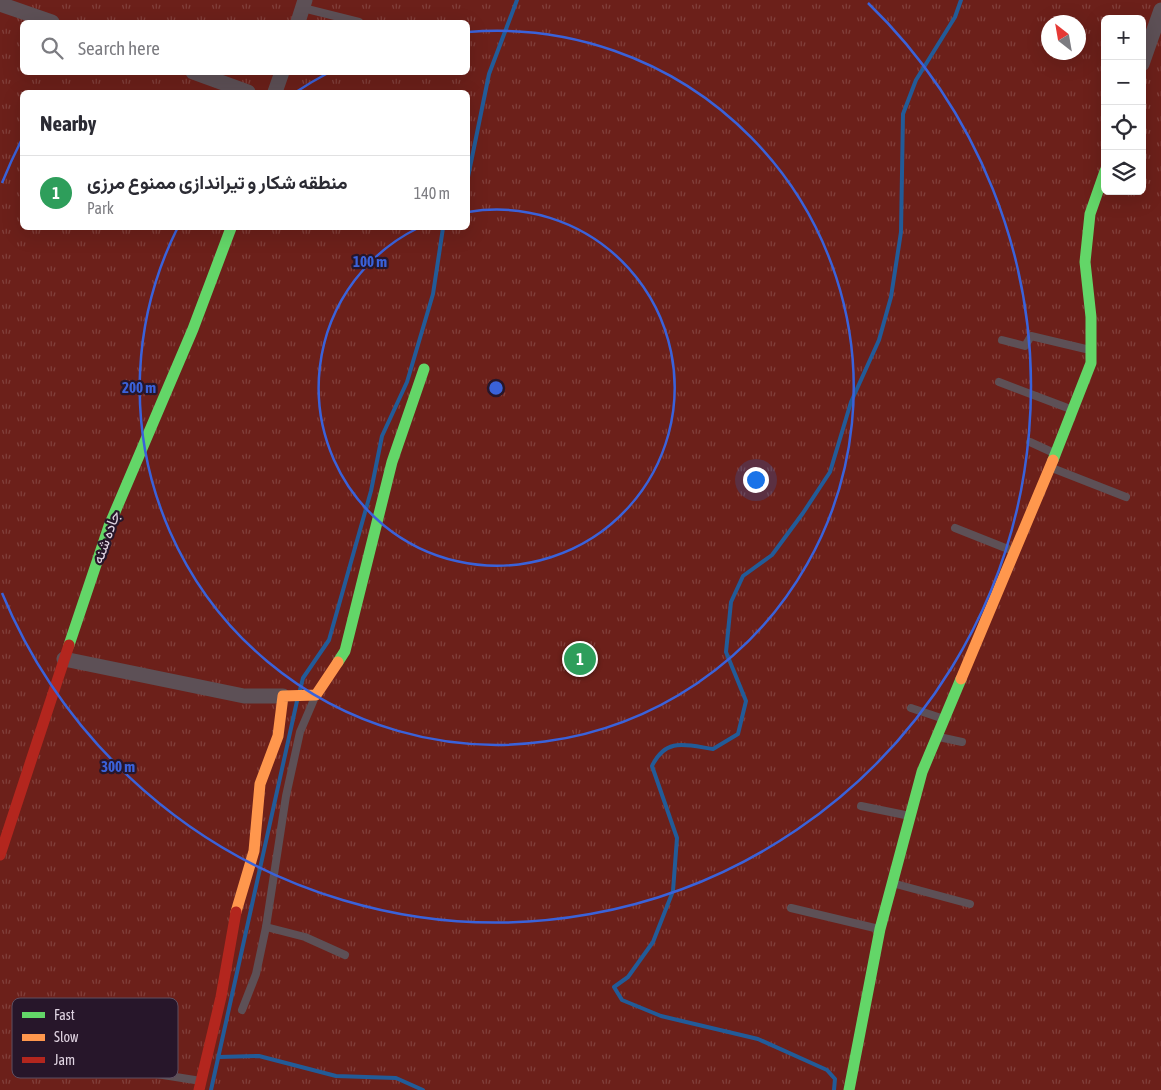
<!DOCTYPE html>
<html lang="en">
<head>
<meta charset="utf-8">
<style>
  :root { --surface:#fff; --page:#f2f2f3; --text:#2b2b33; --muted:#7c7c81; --line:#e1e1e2; --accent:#5f5a64 }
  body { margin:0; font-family:"Asap Condensed",Vazirmatn,sans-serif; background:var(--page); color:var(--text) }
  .controls { position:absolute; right:15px; top:15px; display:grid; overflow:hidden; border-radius:8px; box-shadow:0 5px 20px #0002 }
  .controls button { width:45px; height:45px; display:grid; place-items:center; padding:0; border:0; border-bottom:1px solid var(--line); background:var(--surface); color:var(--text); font:25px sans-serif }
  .compass { position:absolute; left:1041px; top:15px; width:45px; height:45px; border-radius:50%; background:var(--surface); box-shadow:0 5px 20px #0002; rotate:329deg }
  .you { position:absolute; left:755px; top:479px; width:18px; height:18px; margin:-12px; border:4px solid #fff; border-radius:50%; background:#1a73e8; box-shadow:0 0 0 8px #1a73e833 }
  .badge { display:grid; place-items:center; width:32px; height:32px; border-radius:50%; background:var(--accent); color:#fff; font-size:16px; font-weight:700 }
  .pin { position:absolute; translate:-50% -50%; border:2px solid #fff; box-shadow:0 1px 5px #0006 }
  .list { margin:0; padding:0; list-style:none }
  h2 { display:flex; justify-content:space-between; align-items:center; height:65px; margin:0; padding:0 20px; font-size:21px }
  h2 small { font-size:16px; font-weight:400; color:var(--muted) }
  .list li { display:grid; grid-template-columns:32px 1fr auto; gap:15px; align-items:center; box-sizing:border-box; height:75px; padding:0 20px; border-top:1px solid var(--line) }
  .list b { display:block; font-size:19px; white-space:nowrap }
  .list p { margin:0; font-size:16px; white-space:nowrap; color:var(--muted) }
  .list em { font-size:16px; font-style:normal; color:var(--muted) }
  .icon { flex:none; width:28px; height:28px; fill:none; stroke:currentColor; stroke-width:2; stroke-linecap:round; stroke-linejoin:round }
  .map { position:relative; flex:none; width:1161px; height:1090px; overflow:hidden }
  .search { position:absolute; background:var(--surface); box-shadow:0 5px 20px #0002; left:20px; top:20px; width:450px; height:55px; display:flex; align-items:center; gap:12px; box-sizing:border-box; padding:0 18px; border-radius:8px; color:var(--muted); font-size:19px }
  .panel { position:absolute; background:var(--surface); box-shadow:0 5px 20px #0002; left:20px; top:90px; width:450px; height:140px; border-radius:8px }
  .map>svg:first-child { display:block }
  .grass { fill:url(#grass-tufts); fill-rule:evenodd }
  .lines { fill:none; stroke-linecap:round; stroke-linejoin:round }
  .stream { stroke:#225b98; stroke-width:4 }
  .lane { stroke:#5d5056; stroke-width:8 }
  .street { stroke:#5d5056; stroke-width:15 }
  .fast { stroke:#63d668; stroke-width:11 }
  .slow { stroke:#ff974d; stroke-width:11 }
  .jam { stroke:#b3261e; stroke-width:11 }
  .ring { fill:none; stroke:#3a62da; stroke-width:2.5 }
  .labels { text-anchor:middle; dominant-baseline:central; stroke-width:4.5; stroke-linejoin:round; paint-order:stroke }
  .street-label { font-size:15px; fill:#e0d4e2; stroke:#27162a }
  .key { fill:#27162a; stroke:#5e4f61; stroke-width:1 }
  .key-label { font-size:14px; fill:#e0d4e2 }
  .centre { fill:#3a62da; stroke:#27162a; stroke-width:2.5 }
  .ring-label { font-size:15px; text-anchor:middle; font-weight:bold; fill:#3a62da; stroke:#27162a; stroke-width:4.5; stroke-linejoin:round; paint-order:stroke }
</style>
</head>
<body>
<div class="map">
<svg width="1161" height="1090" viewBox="0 0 1161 1090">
  <defs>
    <pattern id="grass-tufts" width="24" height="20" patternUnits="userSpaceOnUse" patternTransform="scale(1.25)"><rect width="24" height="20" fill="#6c201a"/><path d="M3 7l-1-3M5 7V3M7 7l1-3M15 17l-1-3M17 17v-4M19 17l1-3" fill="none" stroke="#81403b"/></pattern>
  </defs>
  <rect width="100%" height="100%" fill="#241a26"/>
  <path class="grass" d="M0,0H1161V1090H0ZM1105,19H1142V191H1105ZM22,22H468V72H22ZM1048,22H1078V52H1048ZM22,92H468V228H22Z"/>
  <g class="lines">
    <g class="stream">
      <path d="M468,177L489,74L517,0"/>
      <path d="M300,690L303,678L329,640L371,491L382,436L407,382L433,294L443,228"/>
      <path d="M219,1057L259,1056L336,1076L396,1078L423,1090"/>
      <path d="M211,1090L297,701"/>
      <path d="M834,1090L835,1079L827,1070L758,1039L661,1016L622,1000L614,987L628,977L653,942L673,891L677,838L652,766C666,737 686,745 713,749L738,734L746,701L726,652L731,602L743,576L772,555L803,513L830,472L851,402L879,340L891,297L901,232L903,114L916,80L955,17L961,0"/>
    </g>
    <g class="lane">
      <path d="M303,8L359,22"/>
      <path d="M1002,340L1025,346L1031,336L1090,350"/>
      <path d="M999,382L1073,410"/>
      <path d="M1030,442L1054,453"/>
      <path d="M1052,468L1126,497"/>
      <path d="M955,528L1013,551"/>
      <path d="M911,708L944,719"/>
      <path d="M939,737L962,742"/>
      <path d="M861,806L910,816"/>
      <path d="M892,883L970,904"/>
      <path d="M791,908L879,929"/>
      <path d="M266,927L305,937L345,955"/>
      <path d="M242,1010L256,974L266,927L286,796L300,732L315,697"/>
      <path d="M144,1072L201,1081"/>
    </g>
    <g class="street">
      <path d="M0,4L52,22"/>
      <path d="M298,22L305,0"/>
      <path d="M1142,64L1161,10"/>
      <path d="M193,72L248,92"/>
      <path d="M275,92L282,72"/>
      <path d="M64,659L244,696H283"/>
    </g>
    <g class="fast">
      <path d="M1053,460L1091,363V317L1085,262L1090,214L1105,171"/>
      <path d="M69,645L109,526L193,329L231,228"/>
      <path d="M338,662L345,651L392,462L424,369"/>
      <path d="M849,1090L880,929L922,772L961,679"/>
    </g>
    <g class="slow">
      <path d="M961,679L1053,460"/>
      <path d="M236,912L254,851L260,784L278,736L283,696L316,695L338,662"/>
    </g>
    <g class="jam">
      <path d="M0,855L69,645"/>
      <path d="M199,1090L221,997L236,912"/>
    </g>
  </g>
  <g class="ring">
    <path d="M468 212A178 178 0 1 1 418 228"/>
    <path d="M296 92A357 357 0 0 1 328 73M468 32A357 357 0 1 1 177 229"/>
    <path d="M2 183A535 535 0 0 1 21 141M868 3A535 535 0 1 1 2 593"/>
  </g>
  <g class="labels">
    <g class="street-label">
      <text transform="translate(106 537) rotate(-70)">جاده شنه</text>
    </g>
  </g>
  <rect x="12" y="998" width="166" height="80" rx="8" class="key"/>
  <rect x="22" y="1012" width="23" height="6" fill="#63d668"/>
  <rect x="22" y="1034" width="23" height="7" fill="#ff974d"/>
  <rect x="22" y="1057" width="23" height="6" fill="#b3261e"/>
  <g class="key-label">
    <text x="54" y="1020">Fast</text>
    <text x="54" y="1042">Slow</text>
    <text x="54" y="1065">Jam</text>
  </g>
  <circle cx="496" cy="388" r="8" class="centre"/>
  <g class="ring-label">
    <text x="370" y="267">100 m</text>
    <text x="139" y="393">200 m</text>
    <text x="118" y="772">300 m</text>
  </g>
</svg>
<div class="controls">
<button>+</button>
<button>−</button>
<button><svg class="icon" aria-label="locate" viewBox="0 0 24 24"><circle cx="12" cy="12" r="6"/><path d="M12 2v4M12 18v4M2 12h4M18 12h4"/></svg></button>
<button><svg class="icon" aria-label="layers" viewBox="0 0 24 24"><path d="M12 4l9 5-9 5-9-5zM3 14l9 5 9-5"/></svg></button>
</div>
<svg class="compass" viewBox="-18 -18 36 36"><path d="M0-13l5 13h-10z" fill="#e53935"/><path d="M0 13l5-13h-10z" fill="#7c7c81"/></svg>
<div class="you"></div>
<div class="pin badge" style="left:580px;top:659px;background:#2e9e5b">1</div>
<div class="search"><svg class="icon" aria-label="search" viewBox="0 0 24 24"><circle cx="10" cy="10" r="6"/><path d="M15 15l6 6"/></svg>Search here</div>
<section class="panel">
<h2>Nearby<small></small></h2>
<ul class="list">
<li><span class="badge" style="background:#2e9e5b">1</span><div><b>منطقه شکار و تیراندازی ممنوع مرزی</b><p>Park</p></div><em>140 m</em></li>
</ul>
</section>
</div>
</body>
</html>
